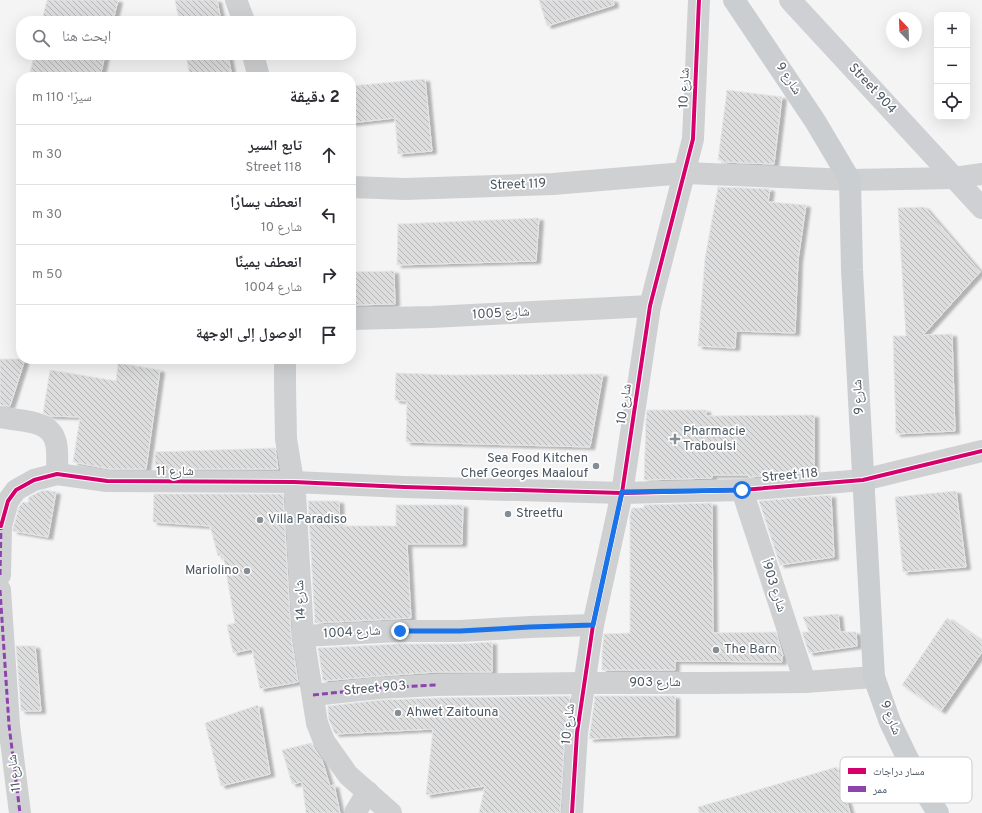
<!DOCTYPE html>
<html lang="ar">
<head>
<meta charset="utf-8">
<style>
  :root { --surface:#fff; --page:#f7f7f7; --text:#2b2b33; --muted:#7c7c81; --line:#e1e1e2 }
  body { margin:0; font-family:Overpass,"Noto Naskh Arabic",sans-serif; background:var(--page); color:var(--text); direction:rtl }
  .controls { position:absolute; right:12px; top:12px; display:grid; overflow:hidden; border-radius:8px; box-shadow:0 4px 16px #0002 }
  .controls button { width:36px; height:36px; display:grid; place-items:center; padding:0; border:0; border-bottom:1px solid var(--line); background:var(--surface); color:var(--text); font:20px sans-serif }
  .compass { position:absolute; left:886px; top:12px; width:36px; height:36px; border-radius:50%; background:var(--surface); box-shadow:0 4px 16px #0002; rotate:337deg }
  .stop { position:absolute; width:12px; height:12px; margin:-9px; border:3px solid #1a73e8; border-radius:50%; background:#fff }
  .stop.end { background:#1a73e8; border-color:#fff; box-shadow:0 1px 4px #0008 }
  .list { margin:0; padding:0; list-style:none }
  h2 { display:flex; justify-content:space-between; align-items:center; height:52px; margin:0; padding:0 16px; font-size:17px }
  h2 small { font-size:13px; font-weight:400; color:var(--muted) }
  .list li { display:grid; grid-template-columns:26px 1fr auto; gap:12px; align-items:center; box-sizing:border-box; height:60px; padding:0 16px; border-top:1px solid var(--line) }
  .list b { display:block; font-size:15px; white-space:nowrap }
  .list p { margin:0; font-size:13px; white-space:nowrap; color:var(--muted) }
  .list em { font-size:13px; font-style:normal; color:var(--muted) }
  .icon { flex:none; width:22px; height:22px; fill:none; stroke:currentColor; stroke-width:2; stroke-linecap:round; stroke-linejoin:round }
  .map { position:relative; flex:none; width:982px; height:813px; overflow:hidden; direction:ltr }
  .search { position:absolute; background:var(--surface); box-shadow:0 4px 16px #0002; left:16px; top:16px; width:340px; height:44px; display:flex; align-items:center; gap:10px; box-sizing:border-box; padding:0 14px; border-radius:16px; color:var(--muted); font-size:15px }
  .panel { position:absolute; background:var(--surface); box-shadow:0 4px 16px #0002; left:16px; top:72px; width:340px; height:292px; border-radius:16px; direction:rtl }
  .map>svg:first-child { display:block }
  .building { fill:url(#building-back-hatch); stroke:#e5e6e7; filter:url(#shadow) }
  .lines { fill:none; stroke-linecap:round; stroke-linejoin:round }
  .pedestrian { stroke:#ced0d2; stroke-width:22 }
  .minor { stroke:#ced0d2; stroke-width:22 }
  .secondary { stroke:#ced0d4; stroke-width:22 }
  .primary { stroke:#caced1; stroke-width:22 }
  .quiet { stroke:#8e44ad; stroke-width:3; stroke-dasharray:6 3; stroke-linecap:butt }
  .cycleway-casing { stroke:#fff; stroke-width:6 }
  .cycleway { stroke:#d6006c; stroke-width:4 }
  .route { stroke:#1a73e8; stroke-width:5 }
  .poi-dot { fill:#868d94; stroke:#fff; stroke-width:1.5 }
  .labels { text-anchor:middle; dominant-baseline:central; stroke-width:3.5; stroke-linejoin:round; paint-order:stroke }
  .street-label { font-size:13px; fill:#4a5661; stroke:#fff }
  .poi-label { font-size:13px; fill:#4a5661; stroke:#fff; text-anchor:start }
  .key { fill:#fff; stroke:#c9ccd0; stroke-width:1 }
  .key-label { font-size:11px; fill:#4a5661 }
</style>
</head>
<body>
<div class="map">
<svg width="982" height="813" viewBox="0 0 982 813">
  <defs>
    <pattern id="building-back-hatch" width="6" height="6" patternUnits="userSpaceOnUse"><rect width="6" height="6" fill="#ddddde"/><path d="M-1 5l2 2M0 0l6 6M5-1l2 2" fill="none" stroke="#b5b6b7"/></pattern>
    <filter id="shadow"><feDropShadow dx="4.5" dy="2.5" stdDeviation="1" flood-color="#0004"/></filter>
  </defs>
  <rect width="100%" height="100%" fill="#f4f4f4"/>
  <g class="building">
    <path d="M47,0H118L113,21H42Z"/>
    <path d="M175,0H217L221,21H179Z"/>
    <path d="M539,0H613L614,5L547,26Z"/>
    <path d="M34,55H105L100,77H29Z"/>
    <path d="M186,55H228L232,77H190Z"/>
    <path d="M425,79L432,151L398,154L395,118L351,123V86Z"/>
    <path d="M727,90L782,97L774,164L723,162V160H718Z"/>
    <path d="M718,187L770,189L768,202L806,205L798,260L795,333L736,331L735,348L698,346L705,258Z"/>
    <path d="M924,207L980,272L923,335L952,334L955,431L896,434L893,336H906L898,208Z"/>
    <path d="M539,218L536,261L397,265L398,224Z"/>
    <path d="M394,271L395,304L351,305V272Z"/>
    <path d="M0,359H25L10,406L0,405Z"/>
    <path d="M118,363L160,370L146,469H110L73,462L80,417L50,416L43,413L50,370L116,381Z"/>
    <path d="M396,373L453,375L603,374L590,447L406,442L407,401L395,400Z"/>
    <path d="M647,410H706V416L814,415V472L749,477L748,475H712V478L644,480L646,420Z"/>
    <path d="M275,448L278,469H155V452Z"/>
    <path d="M44,490L56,492L48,537L13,531V528L19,507L23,502L28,503L29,497L39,492Z"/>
    <path d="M956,491L966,567L903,572L895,497Z"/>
    <path d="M154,494H283L291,637L298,682L260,689L252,649L233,653L227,625L235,623L223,555L218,556L210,526L153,522Z"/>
    <path d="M831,495L834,557L780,565L759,501Z"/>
    <path d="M308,501H339L340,526H396V505H463L462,544H407L411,618L315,623Z"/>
    <path d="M712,503L713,633L776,632L783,656H782V662L675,661V670H602V653L604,634L630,633V515L632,508H644V505Z"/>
    <path d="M838,614L840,632H856L857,646L809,653L802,632H809L803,617Z"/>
    <path d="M947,618L982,642V652L941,711L902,685Z"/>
    <path d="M492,642V672H436L378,676L323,681L318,648L399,644H460Z"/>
    <path d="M16,646H35L41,711H21Z"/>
    <path d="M570,696L565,732L560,813H479L485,786L426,795L433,729L335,734L329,720L328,711V706L380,700L436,698Z"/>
    <path d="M595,696H675V735L589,739Z"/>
    <path d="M258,705L270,774L221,786L205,723Z"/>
    <path d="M311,743L314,748L322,760L330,786L334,785L340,813H306L302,782L292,784L282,750Z"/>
    <path d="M837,767L850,813H699L698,807Z"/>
  </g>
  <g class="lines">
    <g class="pedestrian">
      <path d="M0,575L1,526"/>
      <path d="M0,590L9,725L20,813"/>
      <path d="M313,695L379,688L436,685"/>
    </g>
    <g class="minor">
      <path d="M236,0L244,21"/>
      <path d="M253,55L259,77"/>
      <path d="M351,187L405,189L553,184L685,173L850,180L954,178L982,174"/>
      <path d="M351,319L432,317L650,306"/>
      <path d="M285,359V385L286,439L295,493L303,636L317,723L324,741L348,775L391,813"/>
      <path d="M0,417C19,422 51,418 56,443C58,451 57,466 57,474"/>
      <path d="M742,490L805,682"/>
      <path d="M1,526L8,501L16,490L34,480L57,474L107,481L294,482L404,487L622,493L742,490L863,480L982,451"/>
      <path d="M0,609H1"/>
      <path d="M303,636L399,631H460L530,627L593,625"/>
      <path d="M436,685L584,683H707L805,682L874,677"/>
      <path d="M355,813L361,803L368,792"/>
      <path d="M572,813L577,733L593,625L622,493L650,306L693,139L699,0"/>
    </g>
    <path class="secondary" d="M790,0L982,208"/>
    <path class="primary" d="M734,0L815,121L850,180L852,270L874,677L890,722L919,782L938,813"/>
    <g class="quiet">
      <path d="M0,575L1,526"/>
      <path d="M0,590L9,725L20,813"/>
      <path d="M313,695L379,688L436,685"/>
    </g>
    <defs>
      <g id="cycleway">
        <path d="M1,526L8,501L16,490L34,480L57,474L107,481L294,482L404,487L622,493L742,490L863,480L982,451"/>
        <path d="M572,813L577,733L593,625L622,493L650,306L693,139L699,0"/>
      </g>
    </defs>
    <use href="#cycleway" class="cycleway-casing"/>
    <use href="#cycleway" class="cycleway"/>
  </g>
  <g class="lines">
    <path class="route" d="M400,631H460L530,627L593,625L622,492L742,490"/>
  </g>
  <g class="poi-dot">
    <path d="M673 433h4v4h4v4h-4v4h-4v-4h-4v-4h4z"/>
    <circle cx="596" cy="466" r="4"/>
    <circle cx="508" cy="514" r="4"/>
    <circle cx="260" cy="520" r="4"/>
    <circle cx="247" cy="571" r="4"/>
    <circle cx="716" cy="650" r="4"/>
    <circle cx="398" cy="713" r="4"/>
  </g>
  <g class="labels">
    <g class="street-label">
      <text transform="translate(788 79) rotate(57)">شارع 9</text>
      <text transform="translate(685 88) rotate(-88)">شارع 10</text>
      <text transform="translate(872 89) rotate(47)">Street 904</text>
      <text transform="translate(518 185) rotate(-2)">Street 119</text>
      <text transform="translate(501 314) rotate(-3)">شارع 1005</text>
      <text transform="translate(859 397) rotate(-93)">شارع 9</text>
      <text transform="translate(625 404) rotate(-81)">شارع 10</text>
      <text x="175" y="472">شارع 11</text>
      <text transform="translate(790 476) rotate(-5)">Street 118</text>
      <text transform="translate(773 586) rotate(72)">شارع 903أ</text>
      <text transform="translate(301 600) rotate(-93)">شارع 14</text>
      <text transform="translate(352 633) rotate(-3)">شارع 1004</text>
      <text x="655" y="683">شارع 903</text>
      <text transform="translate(375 689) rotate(-5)">Street 903</text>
      <text transform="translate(890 718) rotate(68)">شارع 9</text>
      <text transform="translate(569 724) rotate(-84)">شارع 10</text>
      <text transform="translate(15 773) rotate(-97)">شارع 11</text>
    </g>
    <g class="poi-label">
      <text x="683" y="432">Pharmacie<tspan x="683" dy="15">Traboulsi</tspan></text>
      <text x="588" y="459" text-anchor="end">Sea Food Kitchen<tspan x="588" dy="15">Chef Georges Maalouf</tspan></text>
      <text x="516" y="514">Streetfu</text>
      <text x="268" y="520">Villa Paradiso</text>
      <text x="239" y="571" text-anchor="end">Mariolino</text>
      <text x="724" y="650">The Barn</text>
      <text x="406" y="713">Ahwet Zaitouna</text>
    </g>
  </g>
  <rect x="840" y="757" width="132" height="46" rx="6" class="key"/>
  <rect x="848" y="768" width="18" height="6" fill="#d6006c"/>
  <rect x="848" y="786" width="18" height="6" fill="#8e44ad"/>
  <g class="key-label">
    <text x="873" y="775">مسار دراجات</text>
    <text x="873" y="793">ممر</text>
  </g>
</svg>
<div class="controls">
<button>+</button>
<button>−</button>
<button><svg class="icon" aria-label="locate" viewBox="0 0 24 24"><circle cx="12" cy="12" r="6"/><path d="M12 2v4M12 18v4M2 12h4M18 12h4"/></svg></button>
</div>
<svg class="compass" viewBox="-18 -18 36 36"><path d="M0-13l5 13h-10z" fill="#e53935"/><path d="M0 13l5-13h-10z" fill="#7c7c81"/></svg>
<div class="stop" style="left:742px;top:490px"></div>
<div class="stop end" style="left:400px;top:631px"></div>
<div class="search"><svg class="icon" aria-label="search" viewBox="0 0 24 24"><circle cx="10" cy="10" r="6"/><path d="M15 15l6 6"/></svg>ابحث هنا</div>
<section class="panel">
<h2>2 دقيقة<small>سيرًا · 110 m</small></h2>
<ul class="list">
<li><svg class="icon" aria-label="ahead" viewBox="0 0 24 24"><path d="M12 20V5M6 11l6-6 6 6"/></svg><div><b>تابع السير</b><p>Street 118</p></div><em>30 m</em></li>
<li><svg class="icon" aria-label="left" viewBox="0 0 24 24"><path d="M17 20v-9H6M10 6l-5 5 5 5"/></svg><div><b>انعطف يسارًا</b><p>شارع 10</p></div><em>30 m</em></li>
<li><svg class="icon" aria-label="right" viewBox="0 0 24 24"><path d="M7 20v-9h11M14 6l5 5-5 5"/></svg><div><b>انعطف يمينًا</b><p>شارع 1004</p></div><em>50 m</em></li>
<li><svg class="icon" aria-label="arrive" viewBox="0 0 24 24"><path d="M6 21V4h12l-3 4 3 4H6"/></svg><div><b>الوصول إلى الوجهة</b></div></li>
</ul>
</section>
</div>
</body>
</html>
